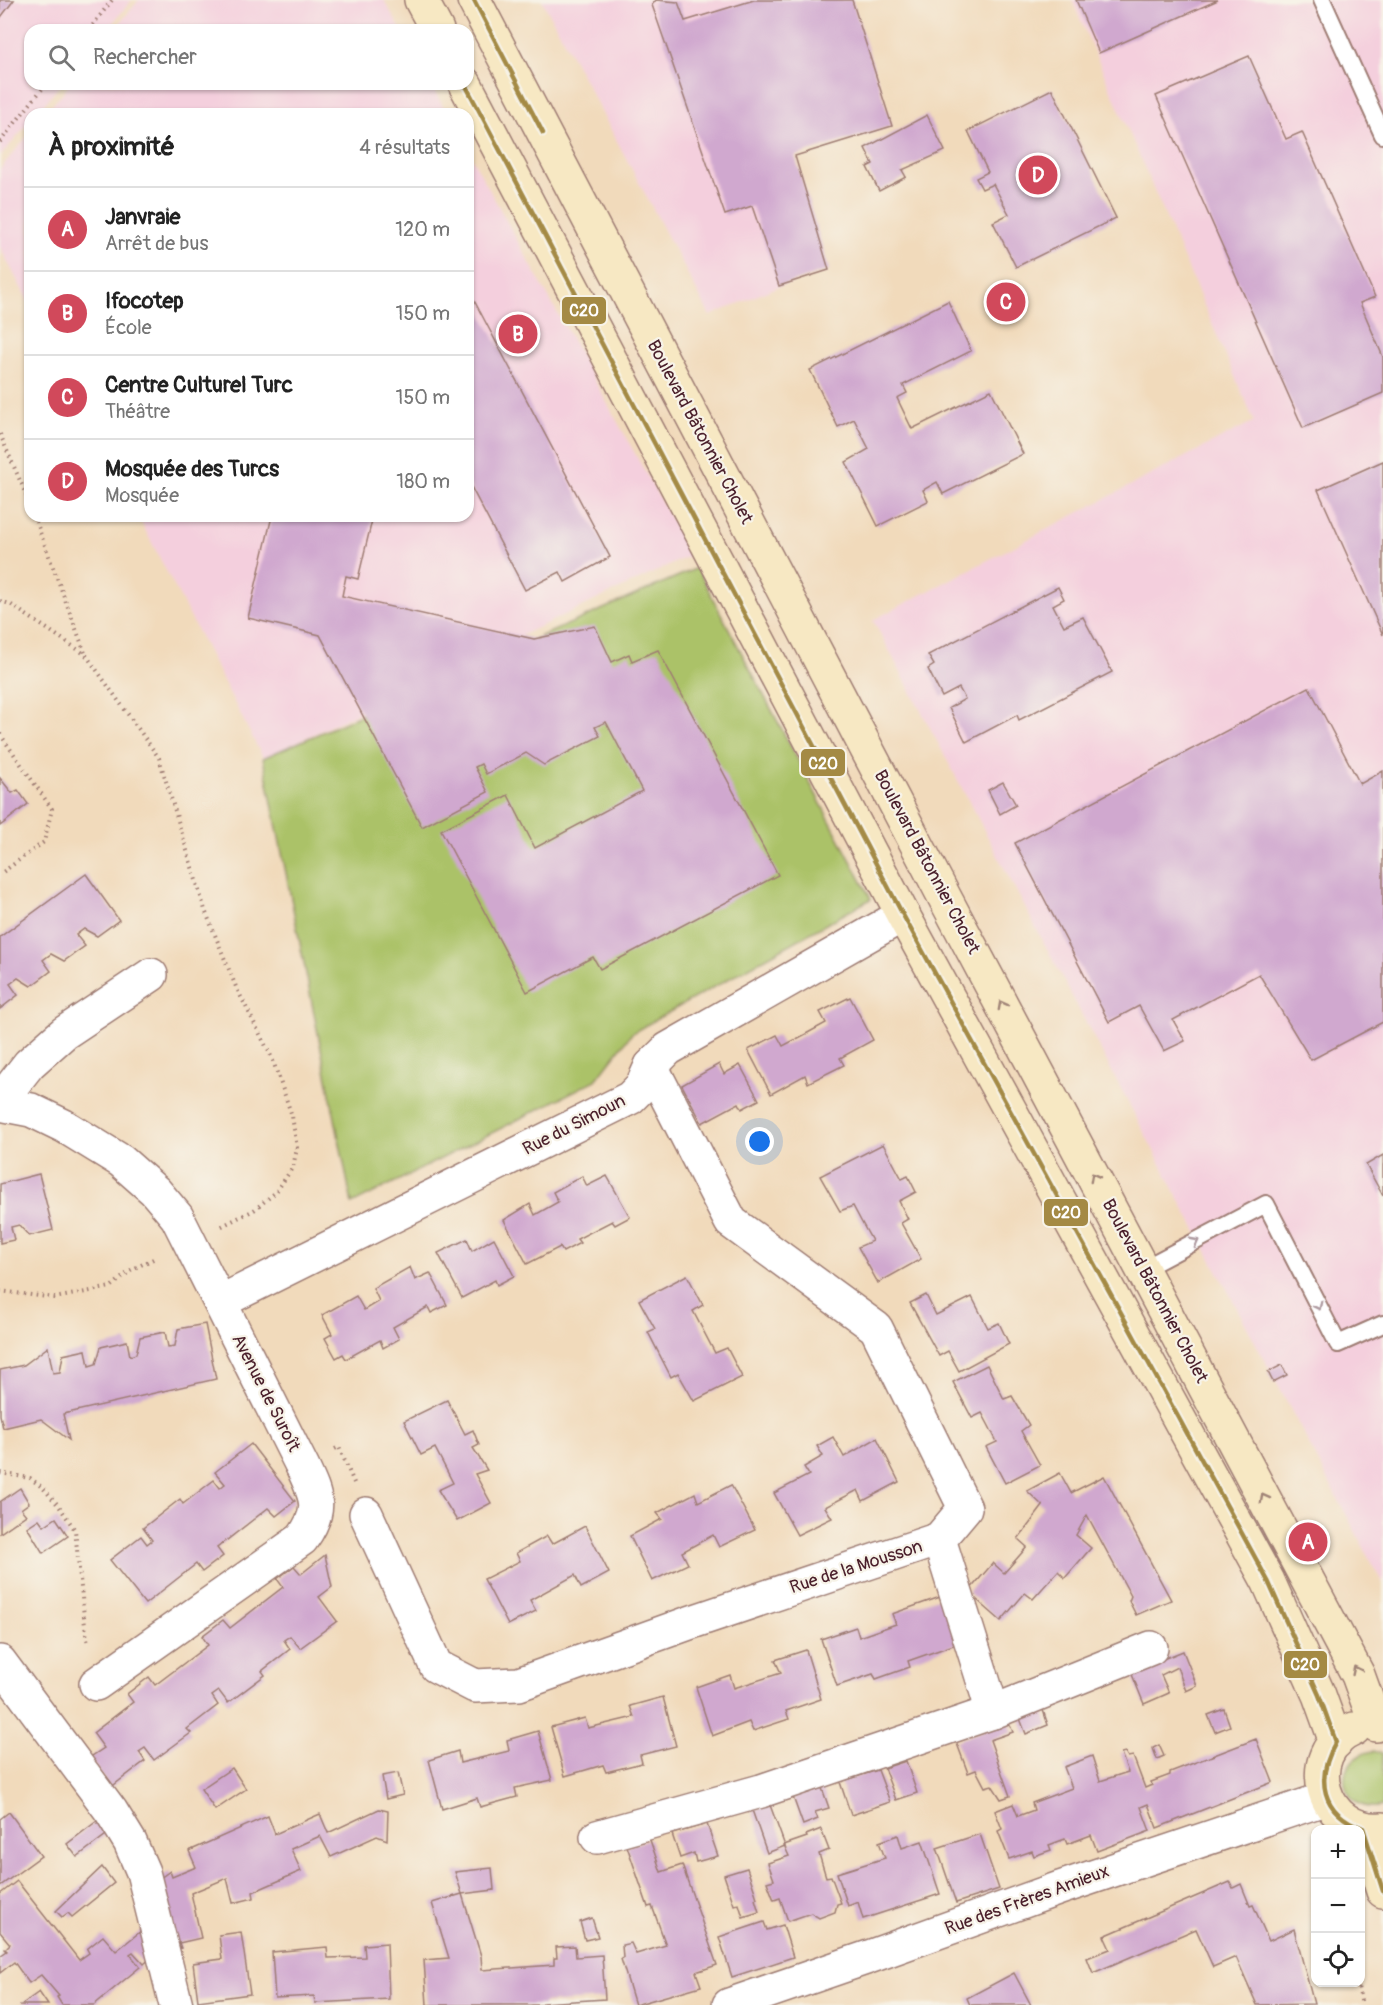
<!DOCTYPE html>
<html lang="fr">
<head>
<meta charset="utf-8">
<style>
  :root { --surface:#fff; --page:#f6f6f6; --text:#222; --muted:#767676; --line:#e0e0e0; --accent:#d1495b }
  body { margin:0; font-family:Pangolin,sans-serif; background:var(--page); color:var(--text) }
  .controls { position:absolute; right:18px; bottom:18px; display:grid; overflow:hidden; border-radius:12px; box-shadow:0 2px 4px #0004 }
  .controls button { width:54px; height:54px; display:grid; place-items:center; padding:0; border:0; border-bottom:2px solid var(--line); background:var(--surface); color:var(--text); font:30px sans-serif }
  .you { position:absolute; left:760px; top:1142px; width:21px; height:21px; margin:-15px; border:4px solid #fff; border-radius:50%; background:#1a73e8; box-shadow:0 0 0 9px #1a73e833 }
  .badge { display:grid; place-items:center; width:39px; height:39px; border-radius:50%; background:var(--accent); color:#fff; font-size:20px; font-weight:700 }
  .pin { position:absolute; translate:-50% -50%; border:3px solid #fff; box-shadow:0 2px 6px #0006 }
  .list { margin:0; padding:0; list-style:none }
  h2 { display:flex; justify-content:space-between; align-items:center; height:78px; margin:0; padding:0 24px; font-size:26px }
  h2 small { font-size:20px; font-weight:400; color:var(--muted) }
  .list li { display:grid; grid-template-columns:39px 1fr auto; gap:18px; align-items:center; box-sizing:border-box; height:84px; padding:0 24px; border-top:2px solid var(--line) }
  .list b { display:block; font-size:22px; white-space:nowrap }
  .list p { margin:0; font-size:20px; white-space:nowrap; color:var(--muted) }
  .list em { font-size:20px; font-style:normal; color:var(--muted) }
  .icon { flex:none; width:33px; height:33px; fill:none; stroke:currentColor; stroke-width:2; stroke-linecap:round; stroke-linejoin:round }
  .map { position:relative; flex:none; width:1383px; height:2005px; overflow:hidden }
  .search { position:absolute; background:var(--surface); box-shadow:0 2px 4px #0004; left:24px; top:24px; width:450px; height:66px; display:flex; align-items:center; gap:15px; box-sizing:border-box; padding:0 21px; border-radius:18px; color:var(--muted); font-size:22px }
  .panel { position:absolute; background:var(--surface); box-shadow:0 2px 4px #0004; left:24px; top:108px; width:450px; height:414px; border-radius:18px }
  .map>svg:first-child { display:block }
  .built { fill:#f4cfdd }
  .green { fill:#abc267; stroke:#7a7049; stroke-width:1.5 }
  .building { fill:#d0a8cf }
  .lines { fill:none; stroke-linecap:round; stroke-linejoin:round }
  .lane-casing { stroke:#9e7c73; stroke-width:20 }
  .street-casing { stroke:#9e7c73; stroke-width:36 }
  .secondary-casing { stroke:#9e7c73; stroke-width:36 }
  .path { stroke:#9e7c73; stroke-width:4; stroke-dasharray:1.5 4.5; stroke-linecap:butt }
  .lane { stroke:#fff; stroke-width:16 }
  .street { stroke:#fff; stroke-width:33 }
  .secondary { stroke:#f7e8c3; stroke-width:33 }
  .bus-1-casing { stroke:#f7f3e8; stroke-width:9 }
  .bus-1 { stroke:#a48a44; stroke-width:4.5 }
  .oneway { stroke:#a08477 }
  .oneway2 { stroke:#ae9aa0 }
  .labels { text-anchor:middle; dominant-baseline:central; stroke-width:4.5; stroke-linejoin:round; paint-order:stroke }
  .street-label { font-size:18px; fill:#4a1f2b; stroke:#f7f3e8 }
  .line-badge { stroke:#f7f3e8; stroke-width:2 }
  .badge-label { font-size:16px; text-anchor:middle; font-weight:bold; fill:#fff }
</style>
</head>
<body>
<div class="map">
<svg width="1383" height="2005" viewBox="0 0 1383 2005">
  <rect width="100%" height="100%" fill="#f7f3e8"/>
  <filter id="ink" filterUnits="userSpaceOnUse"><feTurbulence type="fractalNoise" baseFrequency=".0167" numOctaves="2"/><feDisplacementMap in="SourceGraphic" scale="12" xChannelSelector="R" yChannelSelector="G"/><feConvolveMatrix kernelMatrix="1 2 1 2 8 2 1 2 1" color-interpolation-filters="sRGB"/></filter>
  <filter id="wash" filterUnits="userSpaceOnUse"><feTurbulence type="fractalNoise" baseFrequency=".008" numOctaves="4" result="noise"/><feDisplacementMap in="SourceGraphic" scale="24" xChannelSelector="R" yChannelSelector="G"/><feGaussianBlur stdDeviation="1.35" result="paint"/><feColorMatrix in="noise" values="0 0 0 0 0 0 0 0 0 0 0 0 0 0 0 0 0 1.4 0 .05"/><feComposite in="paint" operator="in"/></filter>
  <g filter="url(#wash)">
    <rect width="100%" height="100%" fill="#f1dabb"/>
    <g class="built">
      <path d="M0,0H132L107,30H30V84H61L36,114H30V121L0,157Z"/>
      <path d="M139,0H384L401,30H114Z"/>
      <path d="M542,0H852L892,126L795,156L829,270L779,286L710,316Z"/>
      <path d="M1072,0H1383V1584L873,620L1254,421Z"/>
      <path d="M70,84H431L447,114H45Z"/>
      <path d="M30,133V305L0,247V169Z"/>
      <path d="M468,151L691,555L263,758L138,516H468Z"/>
    </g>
    <g class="green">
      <path d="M697,568L871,899L632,1033L596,1080L352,1204L263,758Z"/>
      <path d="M1373,1751L1383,1753V1806C1341,1816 1328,1759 1373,1751Z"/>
    </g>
    <g id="blocks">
      <g class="building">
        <path d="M0,0H14L1,17L0,16Z"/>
        <path d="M656,0L678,2L685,21L754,0H852L892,126L795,156L829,270L779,286L752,206L725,215L652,5Z"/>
        <path d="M1076,0H1218L1099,53Z"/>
        <path d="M1249,56L1286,139L1302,132L1375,297L1360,303L1383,357V393L1303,428L1156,96Z"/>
        <path d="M1052,89L1116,218L1016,267L993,222L1009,214L993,184L982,189L976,178L988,172L968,131Z"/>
        <path d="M927,115L945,151L902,170L906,177L879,191L867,167L873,164L865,148Z"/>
        <path d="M468,289L610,557L565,582L560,572L525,590L468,481Z"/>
        <path d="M948,301L971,351L903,385L907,393L897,398L912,429L991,390L1023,454L943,494L937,482L923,490L928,501L878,526L846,462L869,449L854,419L838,427L810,370Z"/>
        <path d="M1383,461V635L1318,490Z"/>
        <path d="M272,516H373L358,579L346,576L342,596L534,639L595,626L612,662L629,654L632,661L658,650L778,875L600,969L593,957L527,992L441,830L508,795L535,848L642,791L606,722L595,727L600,736L544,765L526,753L486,774L481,764L475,767L488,792L422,827L320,635L248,618Z"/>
        <path d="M1058,587L1064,599L1053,605L1064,626L1083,617L1112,672L1019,720L1017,715L966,742L949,708L965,699L959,688L942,697L928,669L934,665L928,655Z"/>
        <path d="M1309,687L1360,784L1383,771V1022L1311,1060L1259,974L1173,1020L1185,1041L1164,1051L1139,1006L1109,1022L1015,843Z"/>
        <path d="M0,778L12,793L18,790L28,804L0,826Z"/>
        <path d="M1003,782L1016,805L1000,814L988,790Z"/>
        <path d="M86,874L119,920L97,936L84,929L76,935L85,946L64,961L51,954L43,960L51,971L31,986L18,978L10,984L18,995L0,1009V937Z"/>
        <path d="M850,997L873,1040L840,1058L844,1065L808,1083L805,1075L771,1094L748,1050L777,1035L783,1046L804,1035L826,1023L820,1012Z"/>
        <path d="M719,1064L724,1074L740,1065L759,1100L742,1109L739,1103L702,1123L682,1085Z"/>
        <path d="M883,1144L902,1179L908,1176L916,1192L899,1201L908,1219L901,1223L921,1259L878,1283L858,1247L872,1241L861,1221L853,1206L840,1211L820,1176Z"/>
        <path d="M1383,1155V1196L1366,1165Z"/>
        <path d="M39,1174L53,1230L29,1236L19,1225L11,1227L14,1240L0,1243V1184Z"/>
        <path d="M582,1176L587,1186L607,1176L630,1217L615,1225L612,1221L577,1239L580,1243L563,1252L560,1247L527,1264L504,1220L530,1204L535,1215L558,1202L553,1192Z"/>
        <path d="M494,1238L514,1276L497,1285L495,1280L462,1298L438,1253L467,1239L472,1251Z"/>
        <path d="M410,1267L415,1280L430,1273L447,1305L431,1313L428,1307L393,1327L399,1339L383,1348L380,1340L346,1359L343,1354L336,1358L325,1338L332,1334L322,1315L356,1296L364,1310L379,1301L373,1288Z"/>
        <path d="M687,1275L703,1305L693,1311L715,1353L727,1348L742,1377L694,1401L678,1373L671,1377L648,1332L655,1329L639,1300Z"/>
        <path d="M926,1295L936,1315L972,1297L988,1328L999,1323L1009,1344L959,1371L948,1351L939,1356L910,1303Z"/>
        <path d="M205,1324L216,1379L63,1414L69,1440L41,1419L3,1428L0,1415V1370L24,1365L48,1347L53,1373L60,1372L63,1355L86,1350L89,1366L96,1364L101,1347L127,1341L130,1356L136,1354L140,1337L165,1332L168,1347L175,1346L178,1329Z"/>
        <path d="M987,1365L1004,1399L1012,1396L1029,1425L1021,1431L1040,1465L1005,1483L986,1447L997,1442L989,1426L982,1413L972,1418L953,1382Z"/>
        <path d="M1282,1365L1287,1375L1273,1382L1268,1372Z"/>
        <path d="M447,1400L465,1434L473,1430L479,1445L473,1448L487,1470L475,1474L491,1503L457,1521L438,1490L453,1483L435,1448L421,1455L404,1421Z"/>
        <path d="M833,1437L844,1457L877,1438L899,1482L863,1501L858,1490L825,1507L832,1518L797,1535L774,1493L809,1475L804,1467L823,1456L817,1446Z"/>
        <path d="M251,1444L295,1501L276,1516L268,1508L217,1548L223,1556L202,1572L196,1564L145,1604L110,1560L141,1536L147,1544L152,1540L143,1528L180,1499L183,1504L214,1480L220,1488L225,1484L215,1472Z"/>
        <path d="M1060,1473L1071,1493L1104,1476L1171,1600L1136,1615L1129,1601L1131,1596L1087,1515L1076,1535L1091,1548L1065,1578L1058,1571L1033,1599L1025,1593L1001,1621L968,1592L993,1563L1004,1573L1027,1547L1018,1539L1043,1506L1027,1491Z"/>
        <path d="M731,1485L755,1530L719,1547L713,1535L682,1552L688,1564L652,1581L630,1536L662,1519L657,1513L695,1493L698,1502Z"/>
        <path d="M20,1488L29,1503L21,1509L26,1515L0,1533V1502Z"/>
        <path d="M56,1518L68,1536L43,1553L27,1527L39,1519L44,1526Z"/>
        <path d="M585,1526L609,1573L581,1588L575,1575L530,1600L536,1611L508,1625L484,1579L520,1561L516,1553L547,1536L552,1544Z"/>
        <path d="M325,1555L332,1587L319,1597L337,1621L300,1648L290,1636L284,1640L290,1649L262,1671L265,1675L228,1703L219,1691L212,1696L218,1705L187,1729L191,1733L154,1760L145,1748L139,1752L145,1761L110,1788L89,1758L104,1748L93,1733L133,1702L127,1694L149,1677L155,1685L208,1645L202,1636L223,1620L230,1628L283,1587L277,1579L294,1566L301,1574Z"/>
        <path d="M943,1596L959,1643L908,1661L910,1667L876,1679L873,1674L837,1686L821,1639L856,1627L859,1637L896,1624L892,1614Z"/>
        <path d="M806,1650L821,1699L786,1711L789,1719L753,1731L749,1722L712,1736L696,1687L730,1675L734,1688L781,1673L775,1660Z"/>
        <path d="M1183,1651L1197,1686L1186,1691L1177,1667L1161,1675L1169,1693L1144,1704L1131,1672Z"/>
        <path d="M663,1697L676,1746L640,1755L642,1763L606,1772L603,1765L565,1776L551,1727L585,1718L588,1728L634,1717L630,1706Z"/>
        <path d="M1042,1707L1048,1725L1026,1734L1019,1716Z"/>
        <path d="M1224,1709L1230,1726L1215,1732L1208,1715Z"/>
        <path d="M1008,1721L1013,1732L990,1740L1010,1796L1001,1799L992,1785L985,1787L976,1770L968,1773L956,1741Z"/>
        <path d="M538,1731L552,1780L515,1788L517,1797L480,1807L477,1798L442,1809L429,1760L458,1751L460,1763L509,1751L507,1740Z"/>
        <path d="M1256,1739L1273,1782L1157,1828L1148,1804L1141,1807L1150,1831L1097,1851L1091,1835L1067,1844L1065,1839L1049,1845L1051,1850L1034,1856L1032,1851L1009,1859L998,1831L1002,1829L995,1811L1013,1804L1018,1816L1034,1810L1032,1803L1072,1788L1064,1767L1092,1756L1100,1781L1128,1772L1121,1753L1125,1752L1128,1757L1133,1756L1145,1788L1152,1785L1151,1782L1170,1775V1772Z"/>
        <path d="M1159,1745L1164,1756L1157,1759L1153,1748Z"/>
        <path d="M906,1761L917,1793L896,1800L884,1768Z"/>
        <path d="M232,1768L246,1789L215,1810L201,1789Z"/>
        <path d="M878,1770L890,1802L851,1815L840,1782Z"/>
        <path d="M398,1773L403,1795L386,1799L382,1776Z"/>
        <path d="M822,1788L829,1808L815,1812L818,1819L803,1825L793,1797Z"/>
        <path d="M770,1805L785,1846L767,1853L752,1810Z"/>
        <path d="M379,1809L388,1811L387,1840L377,1836L331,1857L320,1836L291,1849L301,1871L253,1892L254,1898L233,1903L227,1878L191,1893L201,1938L179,1943L181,1948L174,1950L156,1881L170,1871L172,1877L196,1867L189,1851L268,1816L275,1834L320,1814L328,1833Z"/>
        <path d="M9,1812L41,1856L0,1886V1819Z"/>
        <path d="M97,1821L106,1835L77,1857L67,1844Z"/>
        <path d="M707,1824L718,1856L696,1862L694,1853L680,1858L672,1834Z"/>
        <path d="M821,1829L829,1850L819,1854L826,1877L831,1876L841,1903L837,1904L835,1912L819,1918L811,1913L788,1921L780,1898L774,1900L767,1882L774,1880L768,1863L789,1856L784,1845L807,1837L806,1835Z"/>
        <path d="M980,1834L999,1889L956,1903L937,1848Z"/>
        <path d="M898,1835L902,1848L922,1841L940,1894L863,1919L858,1902L848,1906L837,1873L885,1858L879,1842Z"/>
        <path d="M650,1840L661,1872L682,1865L717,1965L696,1972L701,1986L635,2005L621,1959L623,1958L622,1945L631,1943L636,1954L666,1945L652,1906L648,1907L627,1846Z"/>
        <path d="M102,1867L114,1883L72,1917L68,1913L62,1917L56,1911Z"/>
        <path d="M492,1868L494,1890L462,1894L455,1872Z"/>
        <path d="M747,1868L757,1898L755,1899L759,1912L743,1917L739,1904L734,1905L724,1875Z"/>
        <path d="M17,1881L79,1960L89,1953L87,1949L103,1936L116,1951L146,1927L154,1955L144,1964L133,1952L130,1954L140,1967L94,2005H62L57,1997L59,1996L41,1975L29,1983L14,1962L0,1973V1956L7,1951L5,1949L10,1944L0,1932V1894Z"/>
        <path d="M1230,1882L1233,1888L1241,1884L1250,1906L1253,1905L1269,1941L1294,1929L1314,2004L1257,2005L1236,1957L1213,1967L1196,1929L1093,1973L1087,1958L1110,1949L1104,1936Z"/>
        <path d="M462,1894L481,1956L482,1970L554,1965V1958H557L556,1947L575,1946L576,1957L602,1955L605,1999L543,2003V2005H427L424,1960L449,1958L432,1903Z"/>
        <path d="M592,1918L598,1937L585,1940L580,1922Z"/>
        <path d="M764,1922L767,1930L783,1925L793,1957L732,1977L719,1937Z"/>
        <path d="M241,1932L250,1994L198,2001L193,1963L222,1959L219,1935Z"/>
        <path d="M387,1943L389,1999L315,2003L314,1996L275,1998L272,1952L327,1947L328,1958L365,1957L364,1945Z"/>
        <path d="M1014,1973L1031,2005H970L967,1998Z"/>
        <path d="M39,1992L48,2005H21Z"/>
      </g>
    </g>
  </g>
  <g filter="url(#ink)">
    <use href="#blocks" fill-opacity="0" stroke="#9e7c73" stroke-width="1.5"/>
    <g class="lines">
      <defs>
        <g id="lane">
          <path d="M1322,0L1383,135"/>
          <path d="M1143,1269L1266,1204L1338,1344L1383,1324"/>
        </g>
        <g id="street">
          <path d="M0,1101L29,1064L64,1033L151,975"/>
          <path d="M0,1104L31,1110L64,1126L121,1161L155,1191L177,1217L303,1468C317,1498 323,1510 302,1539L96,1684"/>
          <path d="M220,1302L630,1098L642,1086L651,1066L668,1049L903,915"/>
          <path d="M366,1514L436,1666L475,1686L519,1684L689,1623L939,1539L965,1508L876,1328L731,1222L651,1066"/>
          <path d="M939,1539L993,1712"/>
          <path d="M0,1662L111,1811L130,1842L143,1872L176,2005"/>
          <path d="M597,1837L761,1791L993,1712L1151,1648"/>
          <path d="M729,2005L866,1958L1060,1888L1327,1798"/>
        </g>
        <g id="secondary">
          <path d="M421,0L437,30"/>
          <path d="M474,0L947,902L1358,1675L1376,1725"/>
          <path d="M465,84L903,915L1268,1581L1319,1695L1336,1742"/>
          <path d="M1354,1729C1298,1753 1322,1835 1383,1829"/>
          <path d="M1363,1828L1383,1891"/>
        </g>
      </defs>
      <use href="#lane" class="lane-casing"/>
      <use href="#street" class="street-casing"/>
      <use href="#secondary" class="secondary-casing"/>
      <g class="path">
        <path d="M89,30L112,0"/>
        <path d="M0,142L46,84"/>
        <path d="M0,434L30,504"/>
        <path d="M34,516L85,653"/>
        <path d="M0,601L10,604L86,655L159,758L205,910L236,987L272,1058L292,1116L297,1148L293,1167L276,1192L254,1210L220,1227"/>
        <path d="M0,734L52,809L44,842L0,874"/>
        <path d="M0,1291L55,1298L111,1287L131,1270L157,1257"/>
        <path d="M335,1449L339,1447L354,1483"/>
        <path d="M0,1473L30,1478L43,1488L59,1506L75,1530L85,1626L88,1645"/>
        <path d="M1357,1982L1362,2005"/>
      </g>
      <use href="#lane" class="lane"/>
      <use href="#street" class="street"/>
      <use href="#secondary" class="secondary"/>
      <defs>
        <g id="bus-1">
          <path d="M474,0L543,133"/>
          <path d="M465,84L903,915L1268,1581L1319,1695L1336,1742C1315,1779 1321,1813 1363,1828L1383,1891"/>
        </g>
      </defs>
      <use href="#bus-1" class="bus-1-casing"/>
      <use href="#bus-1" class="bus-1"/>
    </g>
    <defs><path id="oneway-chevron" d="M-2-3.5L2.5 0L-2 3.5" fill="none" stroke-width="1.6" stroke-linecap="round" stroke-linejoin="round" transform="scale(1.5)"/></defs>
    <g class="oneway">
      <use href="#oneway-chevron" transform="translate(1002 1005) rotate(-118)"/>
      <use href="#oneway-chevron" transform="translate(1094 1177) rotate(-118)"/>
      <use href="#oneway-chevron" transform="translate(1264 1498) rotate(-118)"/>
      <use href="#oneway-chevron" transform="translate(1356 1670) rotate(-116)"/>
    </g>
    <g class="oneway2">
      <use href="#oneway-chevron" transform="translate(1195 1242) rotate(-28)"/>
      <use href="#oneway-chevron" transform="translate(1318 1306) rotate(63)"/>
    </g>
  </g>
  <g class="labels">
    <g class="street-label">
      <text transform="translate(700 432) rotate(62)">Boulevard Bâtonnier Cholet</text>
      <text transform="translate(927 862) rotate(62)">Boulevard Bâtonnier Cholet</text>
      <text transform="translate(574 1125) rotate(-27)">Rue du Simoun</text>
      <text transform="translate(1155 1291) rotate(62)">Boulevard Bâtonnier Cholet</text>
      <text transform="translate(266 1393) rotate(63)">Avenue de Suroît</text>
      <text transform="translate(856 1567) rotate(-18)">Rue de la Mousson</text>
      <text transform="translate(1027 1900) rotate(-20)">Rue des Frères Amieux</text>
    </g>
  </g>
  <g class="line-badge">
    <rect x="561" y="296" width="46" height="29" rx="6" fill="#a48a44"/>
    <rect x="800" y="748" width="46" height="29" rx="6" fill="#a48a44"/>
    <rect x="1043" y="1198" width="46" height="29" rx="6" fill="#a48a44"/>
    <rect x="1283" y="1650" width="45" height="29" rx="6" fill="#a48a44"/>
  </g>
  <g class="badge-label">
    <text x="584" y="316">C20</text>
    <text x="823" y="769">C20</text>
    <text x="1066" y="1218">C20</text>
    <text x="1305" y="1670">C20</text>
  </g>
</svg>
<div class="controls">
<button>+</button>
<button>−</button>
<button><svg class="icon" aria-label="locate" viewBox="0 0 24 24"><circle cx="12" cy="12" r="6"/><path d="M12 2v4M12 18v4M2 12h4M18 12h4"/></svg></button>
</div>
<div class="you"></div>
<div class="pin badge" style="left:1308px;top:1542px">A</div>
<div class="pin badge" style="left:518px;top:334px">B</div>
<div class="pin badge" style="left:1006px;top:302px">C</div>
<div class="pin badge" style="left:1038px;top:175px">D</div>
<div class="search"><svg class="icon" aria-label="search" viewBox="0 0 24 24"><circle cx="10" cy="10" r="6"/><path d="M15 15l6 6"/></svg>Rechercher</div>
<section class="panel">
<h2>À proximité<small>4 résultats</small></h2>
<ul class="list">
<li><span class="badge">A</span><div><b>Janvraie</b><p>Arrêt de bus</p></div><em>120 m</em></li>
<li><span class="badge">B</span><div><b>Ifocotep</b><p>École</p></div><em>150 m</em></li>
<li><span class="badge">C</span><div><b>Centre Culturel Turc</b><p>Théâtre</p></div><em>150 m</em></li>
<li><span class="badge">D</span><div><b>Mosquée des Turcs</b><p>Mosquée</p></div><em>180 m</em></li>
</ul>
</section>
</div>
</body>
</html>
